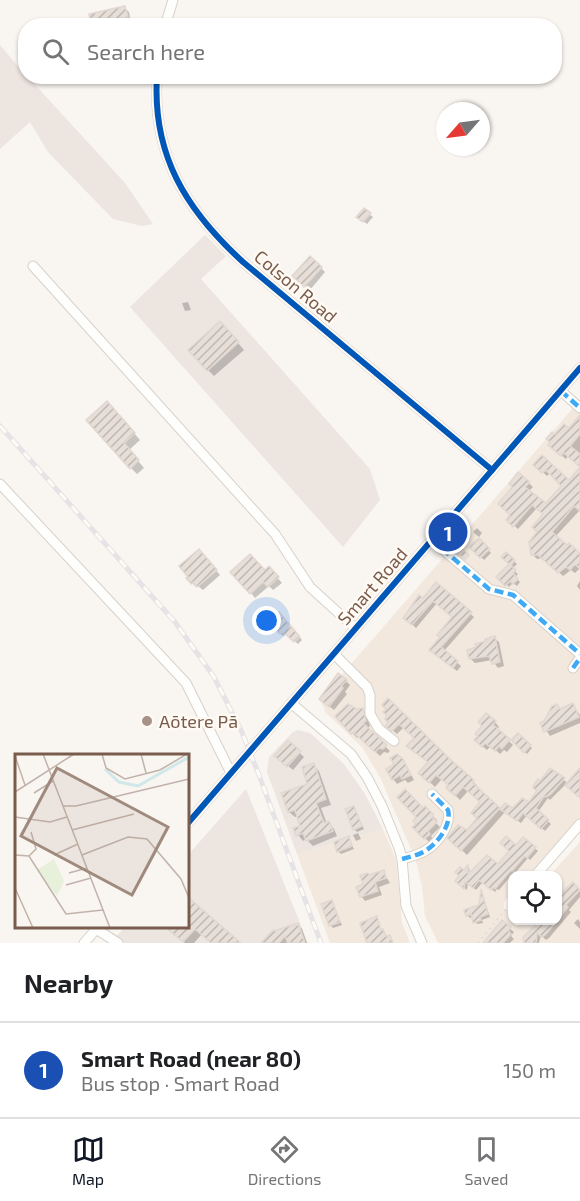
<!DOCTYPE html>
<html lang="en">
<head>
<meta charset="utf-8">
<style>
  :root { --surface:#fff; --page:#f6f6f6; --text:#202124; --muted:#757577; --line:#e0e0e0; --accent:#111827 }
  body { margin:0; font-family:"Exo 2",sans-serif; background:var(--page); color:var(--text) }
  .controls { position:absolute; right:18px; bottom:18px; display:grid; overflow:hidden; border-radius:12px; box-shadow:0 2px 4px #0004 }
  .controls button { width:54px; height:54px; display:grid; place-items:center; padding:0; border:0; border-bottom:2px solid var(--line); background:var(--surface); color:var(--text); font:30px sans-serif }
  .compass { position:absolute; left:436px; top:102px; width:54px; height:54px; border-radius:50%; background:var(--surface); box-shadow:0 2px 4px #0004; rotate:242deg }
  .you { position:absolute; left:267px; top:621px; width:21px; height:21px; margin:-15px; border:4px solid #fff; border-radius:50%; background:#1a73e8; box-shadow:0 0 0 9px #1a73e833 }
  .badge { display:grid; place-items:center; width:39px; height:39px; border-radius:50%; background:var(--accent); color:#fff; font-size:20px; font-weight:700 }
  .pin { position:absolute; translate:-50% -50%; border:3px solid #fff; box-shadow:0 2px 6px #0006 }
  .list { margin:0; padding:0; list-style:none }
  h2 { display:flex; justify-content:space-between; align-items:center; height:78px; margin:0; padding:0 24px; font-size:26px }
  h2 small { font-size:20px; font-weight:400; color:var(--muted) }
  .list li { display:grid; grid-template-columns:39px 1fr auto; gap:18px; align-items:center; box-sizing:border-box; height:96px; padding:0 24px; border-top:2px solid var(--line) }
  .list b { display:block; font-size:22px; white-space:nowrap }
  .list p { margin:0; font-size:20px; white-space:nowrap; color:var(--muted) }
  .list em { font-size:20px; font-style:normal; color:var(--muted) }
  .icon { flex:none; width:33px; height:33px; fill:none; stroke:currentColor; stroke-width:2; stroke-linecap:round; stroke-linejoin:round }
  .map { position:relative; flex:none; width:580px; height:943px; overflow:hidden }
  .search { position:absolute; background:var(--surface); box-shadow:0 2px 4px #0004; left:18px; right:18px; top:18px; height:66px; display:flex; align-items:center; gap:15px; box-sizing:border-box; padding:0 21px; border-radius:24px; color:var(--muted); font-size:22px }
  .sheet { height:174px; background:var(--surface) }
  nav { display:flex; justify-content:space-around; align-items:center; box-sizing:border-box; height:84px; border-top:2px solid var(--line); background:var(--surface); font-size:16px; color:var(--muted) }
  nav a { display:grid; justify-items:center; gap:3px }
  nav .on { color:var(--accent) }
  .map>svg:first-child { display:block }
  .residential { fill:#f2e8de }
  .industrial { fill:#ede5e0 }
  .shadow { fill:#0003 }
  .building { fill:url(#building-hatch); stroke:#e2d8d2; stroke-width:1.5 }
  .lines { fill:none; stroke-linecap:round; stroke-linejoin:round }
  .minor-casing { stroke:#d7d1cb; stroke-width:11 }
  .path { stroke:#dcd5d0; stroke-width:1.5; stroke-dasharray:1.5 4.5; stroke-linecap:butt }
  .minor { stroke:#fefefd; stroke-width:9 }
  .rail-casing { stroke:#e6e3e7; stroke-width:5 }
  .rail { stroke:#fffaf3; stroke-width:3; stroke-dasharray:9; stroke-linecap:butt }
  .quiet { stroke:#3fa9f5; stroke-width:4.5; stroke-dasharray:9 4.5; stroke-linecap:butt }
  .cycleway-casing { stroke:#fffaf3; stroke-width:10 }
  .cycleway { stroke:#0057b8; stroke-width:6 }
  .poi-dot { fill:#a69286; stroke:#fffaf3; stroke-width:2 }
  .labels { text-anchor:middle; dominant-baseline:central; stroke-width:5; stroke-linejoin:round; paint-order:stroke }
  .street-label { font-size:18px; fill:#7a5c4d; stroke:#fffaf3 }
  .poi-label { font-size:18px; fill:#7a5c4d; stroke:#fffaf3; text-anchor:start }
  .inset-river { fill:none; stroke:#d0e8ea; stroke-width:3 }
  .inset-road { fill:none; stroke:#c2b3aa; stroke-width:1.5 }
  .view { fill:#9f8a7d; fill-opacity:0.15; stroke:#9f8a7d; stroke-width:3 }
  .inset-edge { fill:none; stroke:#7a5c4d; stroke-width:3 }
</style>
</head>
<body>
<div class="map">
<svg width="580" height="943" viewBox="0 0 580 943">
  <defs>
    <pattern id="building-hatch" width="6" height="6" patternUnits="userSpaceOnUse" patternTransform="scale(1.5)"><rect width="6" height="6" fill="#e6ded7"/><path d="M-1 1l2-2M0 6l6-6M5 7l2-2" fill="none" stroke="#bfb7b1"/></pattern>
  </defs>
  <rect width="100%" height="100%" fill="#f9f5f0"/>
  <g class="residential">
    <path d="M580,400V821L528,875L512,876V893L504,902V909L512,912V920H558V876L550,875L580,842V943H438L425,916L422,886L416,861L381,779L362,747L326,713L320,700Z"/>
    <path d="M383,829L396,860L402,923L410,943H330L297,854Z"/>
  </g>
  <g class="industrial">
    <path d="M0,45L26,76L28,77L125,183L153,224L142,226L113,219L48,152L30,122L0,149Z"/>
    <path d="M205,235L226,256L201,279L370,469L380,500L343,547L130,307Z"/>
    <path d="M298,730L310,733L344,764L365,794L383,829L297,854L267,772L269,757L293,732Z"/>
    <path d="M246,789L308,943H110L125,927L188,926V855Z"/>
  </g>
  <g class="shadow">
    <path d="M125,8L129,12L131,22L114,26L93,24Z"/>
    <path d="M364,210L373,217L367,224L358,217Z"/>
    <path d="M321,268L325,272L310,290L299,281Z"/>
    <path d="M188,302L191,310L185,311L182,303Z"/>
    <path d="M226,329L244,350L214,376L208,370Z"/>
    <path d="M113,409L140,440L129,450L144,468L137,474L131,468Z"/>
    <path d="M580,417V466L568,456L566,459L553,449L555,436L569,430Z"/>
    <path d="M542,457L569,482L580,469V510L555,537L580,555V568L575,573L571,570L563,576L544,558L537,559L533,555L544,515L537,508L518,529L508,520L512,516L514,487L519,474L533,487L528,492L546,505L563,486L550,473L547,476L535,465Z"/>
    <path d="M477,528L482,533L479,537L473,532Z"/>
    <path d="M479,540L491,553L484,560L471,547Z"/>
    <path d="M506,554L517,564L512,569L518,574L515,577L520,582L517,586L513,583L509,587L498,577L511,564Z"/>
    <path d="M204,556L220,575L203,590L198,586L196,587L188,579Z"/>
    <path d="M269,568L282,583L273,590L269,586L255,598L251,593Z"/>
    <path d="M580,581V590L577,586Z"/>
    <path d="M436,585L474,617L444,651L461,666L457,671L435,654L453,617L437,603L416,628L405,617Z"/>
    <path d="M279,614L302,640L298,644L286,633L283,636L269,622Z"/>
    <path d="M494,638L499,642L504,666L498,668L492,660L475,663L470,658L478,648Z"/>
    <path d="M346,681L350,685L345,692L347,694L334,710L325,703Z"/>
    <path d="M388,700L450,762L472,781L477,785L475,787L501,811L506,805L513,810L522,800L530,804L539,791L535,785L538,782L540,783L550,770L569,784L580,771V796L566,784L550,800L548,798L538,812L551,824L545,831L527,815L521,823L505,812L467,855L449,838L458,827L467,832L479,818L473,813L482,802L468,791L460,800L448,788L450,786L442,779L435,787L420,773L430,763L409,746L416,738L404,727L397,734L388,726L391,723L387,719L389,716L385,712L388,709L384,705Z"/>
    <path d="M557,705L562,710L573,705L580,715V723L550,736L542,724Z"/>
    <path d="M357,710H363L367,715L370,726L367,729L390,751L388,753L384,752L380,756L359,736L357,738L337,716Z"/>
    <path d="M495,722L499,727L497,730L513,745L507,752L504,750L500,754L491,746L487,750L481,745L484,726Z"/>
    <path d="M518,735L532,748L527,754L513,740Z"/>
    <path d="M288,742L304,757L293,770L281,760Z"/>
    <path d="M402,761L407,766L414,780L408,783L405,780L397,784L393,779Z"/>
    <path d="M313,765L319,771L331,805L321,808L327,824L329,823L334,829L337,836L313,846L306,839L303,841L298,835L302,826L298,816L295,817L289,812L309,784Z"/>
    <path d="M354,808L364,829L357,832L354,829Z"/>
    <path d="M425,808L437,820L436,823L440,827L431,836L433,839L429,842L414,827L418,824V817Z"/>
    <path d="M358,833L361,839L356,841L353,835Z"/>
    <path d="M348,838L354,849L341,854L338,851Z"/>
    <path d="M524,839L538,851L530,860L528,858L516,872L515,871L499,890L497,889L495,892L483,882L476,890L468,883L467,890L457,881L469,867L470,874L498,866Z"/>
    <path d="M383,872L390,883L379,887L382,895L365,901L361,896L370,877Z"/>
    <path d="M573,884L580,890V897L569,910L571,912L549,938L546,940L541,935L539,943H525L524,937L541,920H558V897Z"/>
    <path d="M482,893L490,917L482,920L483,923L477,924L473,917L470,918L467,915L481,906Z"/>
    <path d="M188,899L238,943H213L202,934L194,943H185L166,927L188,926Z"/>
    <path d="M332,902L342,925L333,928L330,925Z"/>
    <path d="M578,919L580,922V929L574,923Z"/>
    <path d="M502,922L514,932L511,936L514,939L510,943H485Z"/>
    <path d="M298,925L302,929L307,943H290L289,940L286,943H263Z"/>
  </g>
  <g class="building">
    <path d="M125,6L128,18L92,25L89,14Z"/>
    <path d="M364,208L371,213L363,222L356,217Z"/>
    <path d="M310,256L322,267L304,287L292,276Z"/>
    <path d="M220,321L239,342L207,371L188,350Z"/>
    <path d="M107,401L135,433L124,443L139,460L130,469L86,420Z"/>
    <path d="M580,415V434L570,446L580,454V511L574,506L552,532L567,545L569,543L580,553V569L575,564L570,570L566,567L558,573L538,555H531L529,542L537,532L532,527L543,514L532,505L513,527L506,520L510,515L498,504L512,487L509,484L518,472L530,482L525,487L546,503L561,486L546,470L542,473L533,465L542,455L569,480L580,467L564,453L561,456L548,445L550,442L546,439L552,432L555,434L564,424L569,428Z"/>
    <path d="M479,538L490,549L480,558L469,547Z"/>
    <path d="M452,540L469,555L465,560L448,545Z"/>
    <path d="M199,549L217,570L197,587L193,582L191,584L186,578L188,577L179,566Z"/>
    <path d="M506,552L515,560L511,565L516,570L513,573L518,579L513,584L510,581L505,586L496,577L509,564L501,557Z"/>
    <path d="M250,554L265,570L269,566L279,577L268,587L263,582L250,594L230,572Z"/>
    <path d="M436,582L472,612L441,647L458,661L453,668L429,650L440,637L437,635L452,617L433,601L412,625L403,618L419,595L423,598Z"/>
    <path d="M279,612L300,637L294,642L283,632L280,634L276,630L275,631L267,622Z"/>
    <path d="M495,636L500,662L492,664L489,656L469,659L467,650L476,647L475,644L486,641L485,639Z"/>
    <path d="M338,673L347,680L341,686L343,688L329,707L319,699Z"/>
    <path d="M388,698L451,760L474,780L472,782L500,808L461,851L447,838L458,825L467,830L477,818L471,813L480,802L463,787L455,796L446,788L448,785L436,775L429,783L418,773L428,762L406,746L414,738L399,724L392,731L385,726L388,723L385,719L387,716L383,712L386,709L382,705Z"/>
    <path d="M573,703L579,717L544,732L540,723L544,721L552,706L557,704L560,709Z"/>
    <path d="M348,704L357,709L363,708L366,721L363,723L387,745L383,749L379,748L375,752L353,732L351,734L335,716Z"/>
    <path d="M486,713L496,721L493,725L510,739L502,749L499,746L495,751L485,743L482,747L474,740L478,736L475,734L482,726L478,722Z"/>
    <path d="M518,733L531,745L524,753L511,740Z"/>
    <path d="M288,740L301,751L287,767L274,756Z"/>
    <path d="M397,754L403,759L411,775L402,779L400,775L392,780L386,769L394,764L390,758Z"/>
    <path d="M314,763L326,799L316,803L324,823L329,821L333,831L306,841L303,833L296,836L293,828L300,826L295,810L288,812L281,793L307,784L302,767Z"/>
    <path d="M550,768L565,778L551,794L546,797L544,796L536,808L549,820L541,829L523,813L517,821L500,809L505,803L513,808L522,798L529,802L537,791L533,788L534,784L538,779L540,781Z"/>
    <path d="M580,768V798L565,785Z"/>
    <path d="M405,789L423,808L425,806L433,814V818L437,822L428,831L430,834L424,839L412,827L416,824L413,821L416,817L397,797Z"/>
    <path d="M354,806L362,826L353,830L345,809Z"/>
    <path d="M349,836L352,846L337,852L334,842Z"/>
    <path d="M506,836L516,845L523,837L536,847L527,858L525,856L512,871L511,870L495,889L494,887L491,890L479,880L473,888L465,882L464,889L455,881L459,876L455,872L460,867L464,870L468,865V874L487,855L498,864L509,851L500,843Z"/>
    <path d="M384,870L386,878L375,882L378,891L360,897L356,887L363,884L360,875L368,873L369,875Z"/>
    <path d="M573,882L580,890L566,905L568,907L558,919V896Z"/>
    <path d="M481,889L488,914L480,917L481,920L473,923L471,914L466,916L464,910L479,905Z"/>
    <path d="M188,897L241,943H211L195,929L183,942L165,927H188Z"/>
    <path d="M332,900L340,922L329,926L321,904Z"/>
    <path d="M377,916L381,930L383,929L386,936L390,935L393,943H367L360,923Z"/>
    <path d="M502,920L511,927L508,931L511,934L503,943H483Z"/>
    <path d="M540,921H557L546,934L542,937L537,933L536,943H524L523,937Z"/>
    <path d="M298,923L305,943H288L285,936L279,943H261L273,930L274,931Z"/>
  </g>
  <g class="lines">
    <defs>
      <g id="minor">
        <path d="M165,26L173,0"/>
        <path d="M157,76C152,155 186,210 243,262L492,470"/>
        <path d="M33,266L275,534L310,587L355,628"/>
        <path d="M561,391L580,408"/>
        <path d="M0,484L186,683L231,773"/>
        <path d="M432,540L489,589L513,595L580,654"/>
        <path d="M334,654L367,687L370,695V714L379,729L394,741"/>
        <path d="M573,668L580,658"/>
        <path d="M291,703L351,754L367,777L382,806L399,848L402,859L406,906L422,943"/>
        <path d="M188,823L580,368"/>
        <path d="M402,859C410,857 418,855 425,851C437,844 452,825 448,810L432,794"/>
        <path d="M535,876L580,824"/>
        <path d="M96,929L118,943"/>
        <path d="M84,943L98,927"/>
      </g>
    </defs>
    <use href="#minor" class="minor-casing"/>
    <path class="path" d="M478,943L512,902"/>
    <use href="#minor" class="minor"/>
    <defs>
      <path id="rail" d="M0,426L175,622L214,677L241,730L259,775L321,943"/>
    </defs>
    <use href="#rail" class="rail-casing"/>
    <use href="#rail" class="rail"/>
    <g class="quiet">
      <path d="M561,391L580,408"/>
      <path d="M432,540L489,589L513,595L580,654"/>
      <path d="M573,668L580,658"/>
      <path d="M402,859C410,857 418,855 425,851C437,844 452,825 448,810L432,794"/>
    </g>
    <defs>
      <g id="cycleway">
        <path d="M157,76C152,155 186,210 243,262L492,470"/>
        <path d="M188,823L580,368"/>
      </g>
    </defs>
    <use href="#cycleway" class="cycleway-casing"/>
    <use href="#cycleway" class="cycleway"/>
  </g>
  <circle class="poi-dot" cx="147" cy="721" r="6"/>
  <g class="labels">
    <g class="street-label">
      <text transform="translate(296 286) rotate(40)">Colson Road</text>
      <text transform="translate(372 586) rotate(-49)">Smart Road</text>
    </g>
    <g class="poi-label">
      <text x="159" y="721">Aōtere Pā</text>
    </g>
  </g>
  <g transform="translate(15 754)">
    <rect width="174" height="174" fill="#f9f5f0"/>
    <path d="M39,105L49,127L42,142L22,116Z" fill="#e7f0db"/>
    <path class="inset-river" d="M90,15L104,28L123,32L174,3"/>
    <path class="inset-road" d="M28,0L95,174M87,0L91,14L110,25L145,16L172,0M126,0L131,19M0,2L10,31M0,38L59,0M19,39L38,27M48,52H61L174,25M0,63L35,68L52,63M57,76L119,60M0,101L14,102L51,160L88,156M39,101L63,90M67,101L113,83L132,85L166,125L174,144M14,102L21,95L16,78M54,119L72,114M51,131L76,124M0,134L18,174"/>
    <path class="view" d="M42,14L153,73L117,141L6,82Z"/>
    <rect width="174" height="174" class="inset-edge"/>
  </g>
</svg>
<div class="controls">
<button><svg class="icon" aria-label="locate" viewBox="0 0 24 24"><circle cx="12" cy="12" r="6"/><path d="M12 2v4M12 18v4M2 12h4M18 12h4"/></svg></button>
</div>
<svg class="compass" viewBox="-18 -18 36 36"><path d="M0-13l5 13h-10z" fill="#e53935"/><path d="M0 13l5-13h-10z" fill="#757577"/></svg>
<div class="you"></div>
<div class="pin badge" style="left:448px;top:532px;background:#1a4fb4">1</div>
<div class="search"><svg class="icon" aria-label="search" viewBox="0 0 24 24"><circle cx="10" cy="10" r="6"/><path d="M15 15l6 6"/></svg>Search here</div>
</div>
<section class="sheet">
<h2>Nearby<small></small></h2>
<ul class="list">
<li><span class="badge" style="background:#1a4fb4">1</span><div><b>Smart Road (near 80)</b><p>Bus stop · Smart Road</p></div><em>150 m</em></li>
</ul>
</section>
<nav>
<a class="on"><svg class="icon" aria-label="map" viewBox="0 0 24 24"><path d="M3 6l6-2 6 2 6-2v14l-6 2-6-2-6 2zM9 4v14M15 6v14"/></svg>Map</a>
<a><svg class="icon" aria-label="directions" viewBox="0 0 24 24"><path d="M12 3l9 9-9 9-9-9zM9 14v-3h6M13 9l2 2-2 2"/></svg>Directions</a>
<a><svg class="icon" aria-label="saved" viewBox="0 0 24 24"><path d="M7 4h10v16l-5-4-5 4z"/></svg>Saved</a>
</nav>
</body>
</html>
